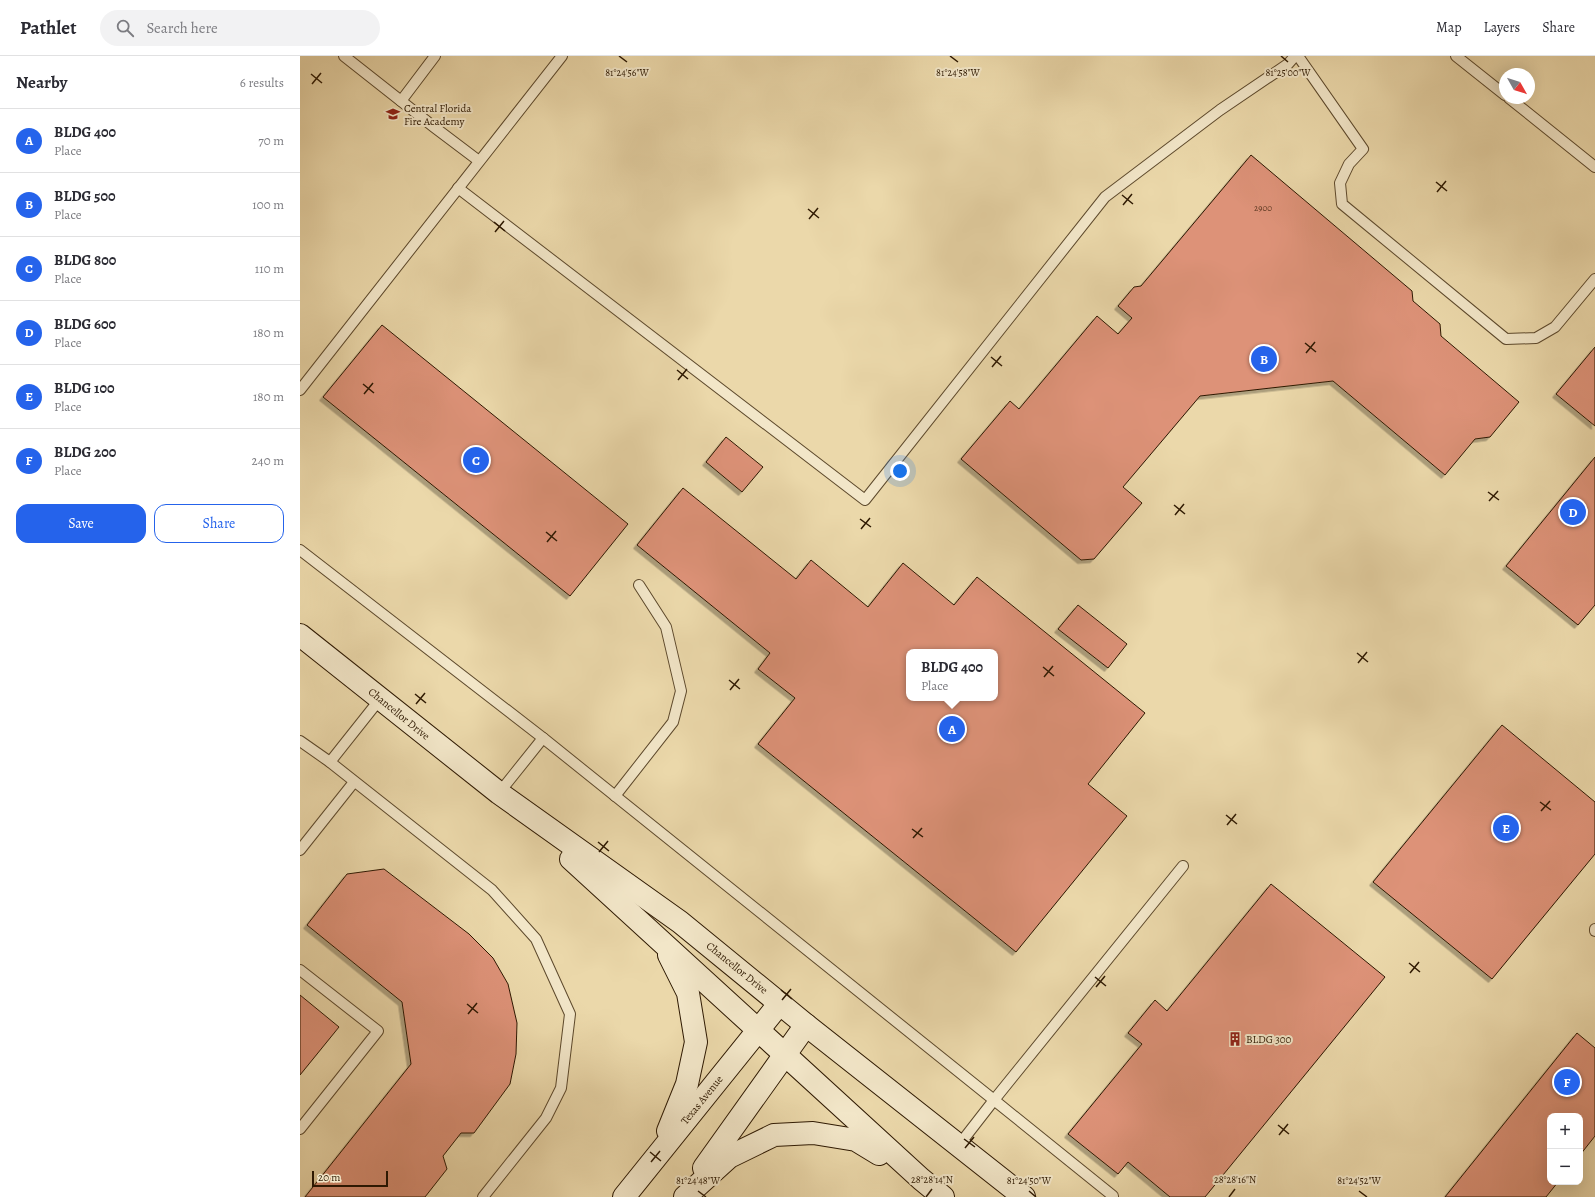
<!DOCTYPE html>
<html lang="en">
<head>
<meta charset="utf-8">
<style>
  :root { --surface:#fff; --page:#f2f2f3; --text:#2b2b33; --muted:#7c7c81; --line:#e1e1e2; --accent:#2563eb }
  body { margin:0; font-family:Alegreya,serif; background:var(--page); color:var(--text) }
  .controls { position:absolute; right:12px; bottom:12px; display:grid; overflow:hidden; border-radius:8px; box-shadow:0 4px 16px #0002 }
  .controls button { width:36px; height:36px; display:grid; place-items:center; padding:0; border:0; border-bottom:1px solid var(--line); background:var(--surface); color:var(--text); font:20px sans-serif }
  .compass { position:absolute; left:1199px; top:12px; width:36px; height:36px; border-radius:50%; background:var(--surface); box-shadow:0 4px 16px #0002; rotate:129deg }
  .scale { position:absolute; left:12px; bottom:10px; width:76px; box-sizing:border-box; padding-left:4px; border:2px solid #2e1902; border-top:0; font-size:11px; line-height:14px; white-space:nowrap; color:#2e1902; -webkit-text-stroke:3px #f2e6c8; paint-order:stroke }
  .you { position:absolute; left:600px; top:415px; width:14px; height:14px; margin:-10px; border:3px solid #fff; border-radius:50%; background:#1a73e8; box-shadow:0 0 0 6px #1a73e833 }
  .badge { display:grid; place-items:center; width:26px; height:26px; border-radius:50%; background:var(--accent); color:#fff; font-size:13px; font-weight:700 }
  .pin { position:absolute; translate:-50% -50%; border:2px solid #fff; box-shadow:0 1px 4px #0006 }
  .popup { position:absolute; left:606px; top:593px; width:92px; height:52px; box-sizing:border-box; display:grid; place-content:center; border-radius:8px; background:var(--surface); filter:drop-shadow(0 1px 3px #0005); font-size:13px; white-space:nowrap; color:var(--muted) }
  .popup b { font-size:15px; color:var(--text) }
  .popup::after { content:''; position:absolute; left:50%; top:100%; margin-left:-8px; border:8px solid transparent; border-top-color:var(--surface) }
  .list { margin:0; padding:0; list-style:none }
  h2 { display:flex; justify-content:space-between; align-items:center; height:52px; margin:0; padding:0 16px; font-size:17px }
  h2 small { font-size:13px; font-weight:400; color:var(--muted) }
  .list li { display:grid; grid-template-columns:26px 1fr auto; gap:12px; align-items:center; box-sizing:border-box; height:64px; padding:0 16px; border-top:1px solid var(--line) }
  .list b { display:block; font-size:15px; white-space:nowrap }
  .list p { margin:0; font-size:13px; white-space:nowrap; color:var(--muted) }
  .list em { font-size:13px; font-style:normal; color:var(--muted) }
  .actions { display:flex; gap:8px; padding:12px 16px }
  .actions a { flex:1; padding:9px 0; border:1px solid var(--accent); border-radius:12px; text-align:center; font-size:14px; color:var(--accent) }
  .actions .main { background:var(--accent); color:#fff }
  .icon { flex:none; width:22px; height:22px; fill:none; stroke:currentColor; stroke-width:2; stroke-linecap:round; stroke-linejoin:round }
  .map { position:relative; flex:none; width:1295px; height:1141px; overflow:hidden }
  header { display:flex; align-items:center; gap:24px; box-sizing:border-box; height:56px; padding:0 20px; background:var(--surface); border-bottom:1px solid var(--line) }
  header strong { font-size:19px }
  nav { display:flex; gap:22px; margin-inline-start:auto; font-size:14px }
  .search { width:280px; height:36px; background:var(--page); display:flex; align-items:center; gap:10px; box-sizing:border-box; padding:0 14px; border-radius:22px; color:var(--muted); font-size:15px }
  main { display:flex }
  aside { flex:1; background:var(--surface) }
  .map>svg:first-child { display:block }
  .building { fill:#dd9278; stroke:#2e1902; fill-rule:evenodd; filter:url(#shadow) }
  .lines { fill:none; stroke-linecap:round; stroke-linejoin:round }
  .lane-casing { stroke:#5d492c; stroke-width:12 }
  .secondary-casing { stroke:#2e1902; stroke-width:24 }
  .lane { stroke:#f2e6c8; stroke-width:10 }
  .secondary { stroke:#f2e6c8; stroke-width:22 }
  .ticks { fill:none; stroke:#2e1902; stroke-width:1.5 }
  .labels { text-anchor:middle; dominant-baseline:central; stroke-width:4; stroke-linejoin:round; paint-order:stroke }
  .number-label { font-size:9px; fill:#5a3720 }
  .poi-label { font-size:11px; fill:#2e1902; stroke:#f2e6c8; text-anchor:start }
  .street-label { font-size:11px; fill:#2e1902; stroke:#f2e6c8 }
  .ticks-label { font-size:10px; text-anchor:middle; fill:#2e1902; stroke:#f2e6c8; stroke-width:4; stroke-linejoin:round; paint-order:stroke }
</style>
</head>
<body>
<header>
<strong>Pathlet</strong>
<div class="search"><svg class="icon" aria-label="search" viewBox="0 0 24 24"><circle cx="10" cy="10" r="6"/><path d="M15 15l6 6"/></svg>Search here</div>
<nav><a>Map</a><a>Layers</a><a>Share</a></nav>
</header>
<main>
<aside>
<h2>Nearby<small>6 results</small></h2>
<ul class="list">
<li><span class="badge">A</span><div><b>BLDG 400</b><p>Place</p></div><em>70 m</em></li>
<li><span class="badge">B</span><div><b>BLDG 500</b><p>Place</p></div><em>100 m</em></li>
<li><span class="badge">C</span><div><b>BLDG 800</b><p>Place</p></div><em>110 m</em></li>
<li><span class="badge">D</span><div><b>BLDG 600</b><p>Place</p></div><em>180 m</em></li>
<li><span class="badge">E</span><div><b>BLDG 100</b><p>Place</p></div><em>180 m</em></li>
<li><span class="badge">F</span><div><b>BLDG 200</b><p>Place</p></div><em>240 m</em></li>
</ul>
<div class="actions"><a class="main">Save</a><a>Share</a></div>
</aside>
<div class="map">
<svg width="1295" height="1141" viewBox="0 0 1295 1141">
  <defs>
    <filter id="shadow"><feDropShadow dx="-3.5" dy="3.5" stdDeviation="0" flood-color="#0004"/></filter>
  </defs>
  <rect width="100%" height="100%" fill="#ebd8aa"/>
  <filter id="stains"><feTurbulence type="fractalNoise" baseFrequency=".005" numOctaves="4"/><feColorMatrix values="0 0 0 0 .2 0 0 0 0 .09 0 0 0 0 .02 0 0 0 .5 -.17"/></filter>
  <radialGradient id="worn" r=".72"><stop offset=".6" stop-color="#630" stop-opacity="0"/><stop offset="1" stop-color="#630" stop-opacity=".3"/></radialGradient>
  <g class="building">
    <path d="M951,99L1112,235L1113,245L1140,268L1141,280L1219,346L1190,381L1175,383L1145,419L1033,325L900,340L823,431L842,447L794,503L781,504L661,403L710,345L719,353L797,260L818,278L832,262L818,250L834,231L841,230Z"/>
    <path d="M82,269L328,468L270,540L23,341Z"/>
    <path d="M1295,291V370L1256,338Z"/>
    <path d="M426,381L463,411L442,436L406,406Z"/>
    <path d="M1295,401V549L1278,569L1206,510Z"/>
    <path d="M383,432L496,523L511,504L568,551L603,507L654,549L677,521L845,657L788,728L827,760L716,896L458,688L495,642L458,613L470,597L337,489ZM609,596H695V642H609Z"/>
    <path d="M778,549L827,588L808,612L758,573Z"/>
    <path d="M1202,669L1295,746V798L1192,923L1073,826Z"/>
    <path d="M84,813L169,878L193,902L208,928L217,967L216,998L210,1028L174,1077H161L143,1100L147,1113L125,1141H5L111,1008L102,946L7,869L47,818Z"/>
    <path d="M971,828L1085,921L905,1141H870L828,1106L818,1118L768,1078L842,988L828,977L855,944L867,955Z"/>
    <path d="M0,939L39,971L0,1019Z"/>
    <path d="M1277,977L1295,992V1080L1280,1099V1060H1250V1126H1258L1246,1141H1145Z"/>
  </g>
  <g class="lines">
    <defs>
      <g id="lane">
        <path d="M44,0L134,71L179,105"/>
        <path d="M998,0L1063,93L1049,108L1040,127L1042,148L1206,283L1236,282L1255,271L1295,223"/>
        <path d="M1156,0L1205,39"/>
        <path d="M1209,42L1295,111"/>
        <path d="M101,45L135,0"/>
        <path d="M158,132L565,444L805,141L920,54L988,8L995,0"/>
        <path d="M0,334L262,0"/>
        <path d="M0,494L243,682L199,737"/>
        <path d="M80,643L30,706L192,834L236,883L270,958L261,1032L246,1062L183,1141"/>
        <path d="M243,682L694,1044L659,1089"/>
        <path d="M0,685L30,706"/>
        <path d="M315,740L373,666L381,635L366,571L339,529"/>
        <path d="M0,794L54,726"/>
        <path d="M1295,873V875"/>
        <path d="M0,914L78,975L0,1073"/>
        <path d="M813,1141V1140L694,1044L883,810"/>
      </g>
      <g id="secondary">
        <path d="M0,579L199,737L380,866L506,969L724,1141"/>
        <path d="M271,803L621,1123L643,1141"/>
        <path d="M368,1075L387,1028L396,986L388,937L369,899"/>
        <path d="M404,1112L506,969"/>
        <path d="M324,1141L480,947"/>
        <path d="M385,1141L429,1101L474,1079L513,1077L556,1084L579,1098"/>
      </g>
    </defs>
    <use href="#lane" class="lane-casing"/>
    <use href="#secondary" class="secondary-casing"/>
    <use href="#lane" class="lane"/>
    <use href="#secondary" class="secondary"/>
  </g>
  <path class="ticks" d="M319,0L327,6M650,0L658,6M981,0L988,6M11,18L22,27M12,28L21,17M1136,126L1147,135M1137,136L1146,125M822,139L833,148M823,149L832,138M508,153L519,162M509,163L518,152M194,166L205,175M195,176L204,165M1005,287L1016,296M1006,297L1015,286M691,301L702,310M692,311L701,300M377,314L388,323M378,324L387,313M63,328L74,337M64,338L73,327M1188,436L1199,444M1189,445L1198,435M874,449L885,458M875,459L884,448M560,463L571,471M561,473L570,462M246,476L257,485M247,486L256,475M1057,597L1068,606M1058,607L1067,596M743,611L754,620M744,621L753,610M429,624L440,633M430,634L439,623M115,638L126,647M116,648L125,637M1240,746L1251,754M1241,755L1250,745M926,759L937,768M927,769L936,758M612,773L623,781M613,782L622,772M298,786L309,795M299,796L308,785M1109,907L1120,916M1110,917L1119,906M795,921L806,930M796,931L805,920M481,934L492,943M482,944L491,933M167,948L178,957M168,958L177,947M978,1069L989,1078M979,1079L988,1068M664,1083L675,1091M665,1092L674,1081M350,1096L361,1105M351,1106L360,1095M398,1135L406,1141M729,1135L736,1141M1059,1135L1067,1141M626,1141L632,1133M929,1141L935,1133"/>
  <defs>
    <symbol id="school-bare" viewBox="-9 -9 18 18"><path d="M0-5L7-2L0 1L-7-2ZM-4 1L0 2.5L4 1V4Q0 6-4 4Z" fill="#8f2418" stroke="#f2e6c8" stroke-width="2.5" paint-order="stroke"/></symbol>
    <symbol id="building-bare" viewBox="-9 -9 18 18"><path d="M-4-6H4V6H1V3H-1V6H-4ZM-2.5-4.3h1.7v1.8h-1.7ZM.8-4.3h1.7v1.8H.8ZM-2.5-1h1.7V.8h-1.7ZM.8-1h1.7V.8H.8Z" fill="#8f2418" stroke="#f2e6c8" stroke-width="2.5" paint-order="stroke"/></symbol>
  </defs>
  <g fill-rule="evenodd">
    <use href="#school-bare" x="83" y="48" width="20" height="20"/>
    <use href="#building-bare" x="925" y="973" width="20" height="20"/>
  </g>
  <g class="labels">
    <g class="number-label">
      <text x="963" y="152">2900</text>
    </g>
    <g class="poi-label">
      <text x="104" y="52">Central Florida<tspan x="104" dy="13">Fire Academy</tspan></text>
      <text x="946" y="983">BLDG 300</text>
    </g>
    <g class="street-label">
      <text transform="translate(99 658) rotate(39)">Chancellor Drive</text>
      <text transform="translate(437 912) rotate(39)">Chancellor Drive</text>
      <text transform="translate(402 1044) rotate(-51)">Texas Avenue</text>
    </g>
  </g>
  <g class="ticks-label">
    <text x="327" y="20">81°24'56"W</text>
    <text x="658" y="20">81°24'58"W</text>
    <text x="988" y="20">81°25'00"W</text>
    <text x="632" y="1127">28°28'14"N</text>
    <text x="935" y="1127">28°28'16"N</text>
    <text x="398" y="1128">81°24'48"W</text>
    <text x="729" y="1128">81°24'50"W</text>
    <text x="1059" y="1128">81°24'52"W</text>
  </g>
  <rect width="100%" height="100%" filter="url(#stains)"/>
  <rect width="100%" height="100%" fill="url(#worn)"/>
</svg>
<div class="controls">
<button>+</button>
<button>−</button>
</div>
<svg class="compass" viewBox="-18 -18 36 36"><path d="M0-13l5 13h-10z" fill="#e53935"/><path d="M0 13l5-13h-10z" fill="#7c7c81"/></svg>
<div class="scale">20 m</div>
<div class="you"></div>
<div class="pin badge" style="left:652px;top:673px">A</div>
<div class="popup"><b>BLDG 400</b>Place</div>
<div class="pin badge" style="left:964px;top:303px">B</div>
<div class="pin badge" style="left:176px;top:404px">C</div>
<div class="pin badge" style="left:1273px;top:456px">D</div>
<div class="pin badge" style="left:1206px;top:772px">E</div>
<div class="pin badge" style="left:1267px;top:1026px">F</div>
</div>
</main>
</body>
</html>
